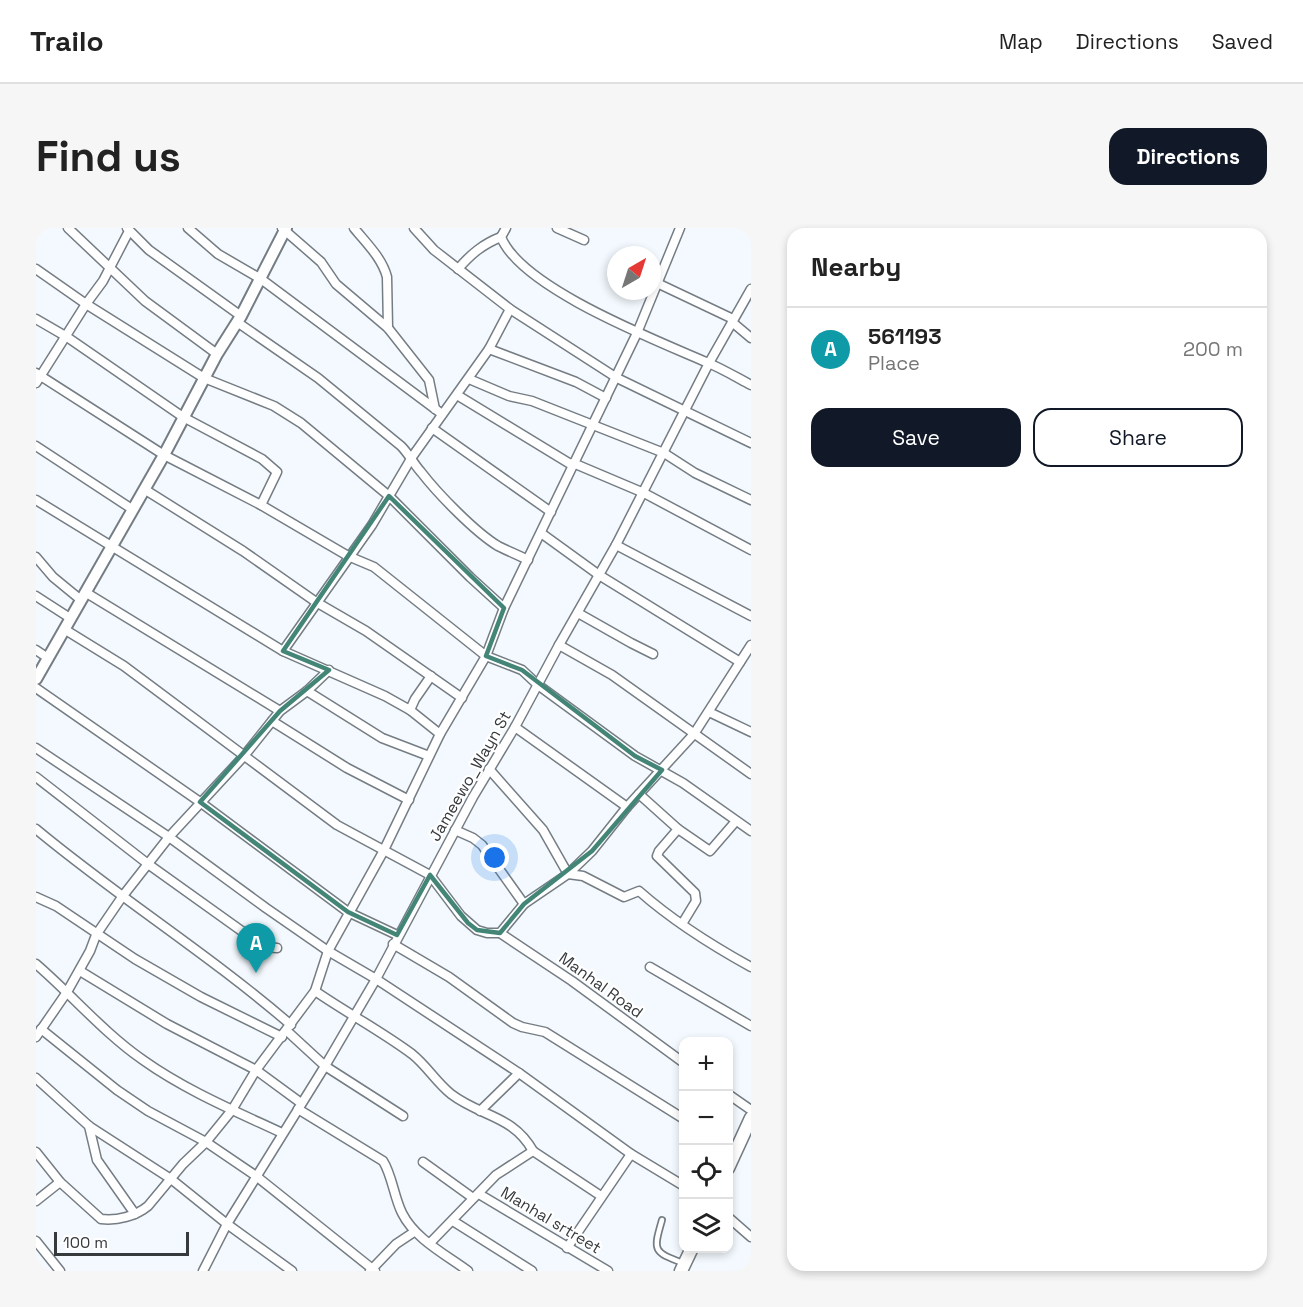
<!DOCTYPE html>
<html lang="en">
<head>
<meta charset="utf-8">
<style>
  :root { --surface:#fff; --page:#f6f6f6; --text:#222; --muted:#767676; --line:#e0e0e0; --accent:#111827 }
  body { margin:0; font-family:"Space Grotesk",sans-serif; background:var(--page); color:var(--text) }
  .controls { position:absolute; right:18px; bottom:18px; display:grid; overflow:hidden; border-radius:12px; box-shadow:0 3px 9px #0003 }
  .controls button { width:54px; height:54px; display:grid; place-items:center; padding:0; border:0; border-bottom:2px solid var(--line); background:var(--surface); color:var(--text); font:30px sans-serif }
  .compass { position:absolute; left:571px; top:18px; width:54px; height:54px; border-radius:50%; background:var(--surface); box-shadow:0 3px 9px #0003; rotate:39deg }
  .scale { position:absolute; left:18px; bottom:15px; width:135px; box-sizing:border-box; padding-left:6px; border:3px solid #363a3d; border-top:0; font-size:16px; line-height:21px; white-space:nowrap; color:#363a3d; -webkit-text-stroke:4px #fff; paint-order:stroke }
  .you { position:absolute; left:459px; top:630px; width:21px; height:21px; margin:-15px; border:4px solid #fff; border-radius:50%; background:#1a73e8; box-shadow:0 0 0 9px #1a73e833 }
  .badge { display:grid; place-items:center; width:39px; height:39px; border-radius:50%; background:var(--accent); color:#fff; font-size:20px; font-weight:700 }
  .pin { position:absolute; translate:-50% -50px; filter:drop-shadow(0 2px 3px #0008) }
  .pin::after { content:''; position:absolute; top:32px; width:21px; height:18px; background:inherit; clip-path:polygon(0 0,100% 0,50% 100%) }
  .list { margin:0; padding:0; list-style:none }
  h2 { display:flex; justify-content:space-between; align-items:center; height:78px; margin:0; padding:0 24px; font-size:26px }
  h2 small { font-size:20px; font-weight:400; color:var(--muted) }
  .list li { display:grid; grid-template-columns:39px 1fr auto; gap:18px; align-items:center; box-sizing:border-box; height:84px; padding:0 24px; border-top:2px solid var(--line) }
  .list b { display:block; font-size:22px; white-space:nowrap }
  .list p { margin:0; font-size:20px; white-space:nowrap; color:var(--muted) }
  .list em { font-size:20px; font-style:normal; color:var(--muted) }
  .actions { display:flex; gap:12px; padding:18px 24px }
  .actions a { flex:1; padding:14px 0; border:2px solid var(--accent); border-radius:18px; text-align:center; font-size:21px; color:var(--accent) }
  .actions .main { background:var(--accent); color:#fff }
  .icon { flex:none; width:33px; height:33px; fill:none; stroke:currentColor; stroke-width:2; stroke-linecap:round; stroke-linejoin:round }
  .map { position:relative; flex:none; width:715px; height:1043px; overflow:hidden; border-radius:18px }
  header { display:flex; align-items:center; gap:36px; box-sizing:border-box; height:84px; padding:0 30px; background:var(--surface); border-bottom:2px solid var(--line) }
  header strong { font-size:28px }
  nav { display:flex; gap:33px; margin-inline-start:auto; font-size:21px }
  .intro { display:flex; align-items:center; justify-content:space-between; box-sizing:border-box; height:144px; padding:0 36px }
  h1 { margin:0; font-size:42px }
  .button { padding:15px 27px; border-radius:18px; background:var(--accent); color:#fff; font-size:21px; font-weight:700 }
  main { display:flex; gap:36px; padding:0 36px }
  aside { flex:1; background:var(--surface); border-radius:18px; box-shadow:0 3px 9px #0003 }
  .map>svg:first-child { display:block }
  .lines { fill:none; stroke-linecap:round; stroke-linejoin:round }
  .service-casing { stroke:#757d84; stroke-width:8 }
  .minor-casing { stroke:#757d84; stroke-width:11 }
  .tertiary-casing { stroke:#757d84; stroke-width:14 }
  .secondary-casing { stroke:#757d84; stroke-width:15 }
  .service { stroke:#fff; stroke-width:4.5 }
  .minor { stroke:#fff; stroke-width:8 }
  .tertiary { stroke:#fff; stroke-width:10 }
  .secondary { stroke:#fff; stroke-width:12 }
  .marked { fill:none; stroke:#438577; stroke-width:4.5; stroke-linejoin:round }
  .labels { text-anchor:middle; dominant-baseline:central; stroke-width:4.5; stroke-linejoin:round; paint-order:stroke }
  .street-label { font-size:16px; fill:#363a3d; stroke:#fff }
</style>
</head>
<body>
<header>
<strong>Trailo</strong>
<nav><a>Map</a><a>Directions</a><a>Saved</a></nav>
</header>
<div class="intro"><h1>Find us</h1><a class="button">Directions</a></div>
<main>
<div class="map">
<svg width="715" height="1043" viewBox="0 0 715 1043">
  <rect width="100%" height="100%" fill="#f3f9fe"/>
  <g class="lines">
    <defs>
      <path id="service" d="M626,992C617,1023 617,1024 647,1035"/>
      <g id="minor">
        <path d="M32,0L109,73L181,126"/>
        <path d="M91,0L113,22L205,88"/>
        <path d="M152,0L182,26L225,51L406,186"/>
        <path d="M246,0L285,34L300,56L352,100L393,152L399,181"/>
        <path d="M318,0C331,16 346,30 351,49L352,100"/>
        <path d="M378,0L398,22L474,81L581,150L715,215"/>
        <path d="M470,0L465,9C485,60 620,112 670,134C685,140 700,149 715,157"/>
        <path d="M521,0L548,12"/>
        <path d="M0,41L50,76L168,150L238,178L265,195L353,268L434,349L468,380"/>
        <path d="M422,41C435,26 447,16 465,9"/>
        <path d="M621,55L697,91"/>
        <path d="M0,91L31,109L147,189L226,231L241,244L225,277"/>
        <path d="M201,94L282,150L365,218C373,226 377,235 385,244C402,266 439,304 462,318C472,323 482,327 492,332"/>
        <path d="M696,94L715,110"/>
        <path d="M453,121L540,154L570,170"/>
        <path d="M0,145L128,227L225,277L312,328L338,339L450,428L486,442L502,457L599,528L647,555L715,603"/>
        <path d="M433,151L473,168L496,173L628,225L659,245L715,272"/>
        <path d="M0,155L50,76L67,53L93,3"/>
        <path d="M421,167L536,237"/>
        <path d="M396,200L515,284"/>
        <path d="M0,218L96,281"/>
        <path d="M537,235L608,265L715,322"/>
        <path d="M108,261L207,323L280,374L330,403L426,470"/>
        <path d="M0,272L247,423L349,468L374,482L404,506"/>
        <path d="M505,305L563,347L704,434"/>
        <path d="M580,317L715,388"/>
        <path d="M0,329L17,349L45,372"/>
        <path d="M49,364L244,483"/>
        <path d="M0,368L34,390"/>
        <path d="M542,385L595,415L617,426"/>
        <path d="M28,401L88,438L301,597L394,647L425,688L441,702L451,705H464L488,676L532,646L556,623L591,579L658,506L715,417"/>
        <path d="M523,417L576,447L715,546"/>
        <path d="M0,422L12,430"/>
        <path d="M247,423L336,297L376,229L453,121L474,81"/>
        <path d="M0,460L164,574L312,684L361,707"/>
        <path d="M271,463L346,510L393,528"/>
        <path d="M374,482L379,471L395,448"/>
        <path d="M673,484L715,504"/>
        <path d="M236,493L311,540L373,572"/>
        <path d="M479,499L591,579"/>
        <path d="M0,520L133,609L230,680L292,723L340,751L483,845L595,926L648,958"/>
        <path d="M453,541L507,602L532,646L547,648L588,669L603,663C637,693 675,717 715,739"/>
        <path d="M0,549L112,636L228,719L241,720"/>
        <path d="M603,566L642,601"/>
        <path d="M0,601C83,670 174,727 255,797"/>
        <path d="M419,602L437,610L446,617L488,676"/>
        <path d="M0,669L20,678L99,731L165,769L246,809"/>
        <path d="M646,696L660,673L659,665L621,628L623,623L642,601L674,623L700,593"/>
        <path d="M464,705L536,753L648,835"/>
        <path d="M357,716L413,749L477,795L486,799L509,804L648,891"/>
        <path d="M0,736C36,767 68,805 107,832C149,862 199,883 246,905"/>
        <path d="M614,739L715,798"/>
        <path d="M44,743L131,796L220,842L265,875"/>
        <path d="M279,763C311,785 345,803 376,826C391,838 400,854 415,866C445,889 477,887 497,923"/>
        <path d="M5,801L81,862L112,883L170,914L220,948L339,1043"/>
        <path d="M251,803L289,838L367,888"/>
        <path d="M0,809L31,764L54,723L60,707L86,669L133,609L208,528L244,483L271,463L293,442"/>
        <path d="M0,850L53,898L135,951L191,996L256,1043"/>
        <path d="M692,866L715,882"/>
        <path d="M262,881L347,933C356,947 358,969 366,985C379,1011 409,1026 432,1043"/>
        <path d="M444,883L483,845"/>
        <path d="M53,898L61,932L99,986"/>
        <path d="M0,924L24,954L65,991C81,993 100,988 112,978L147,936L170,914L196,882L220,842L279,763L292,723L347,624L404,506L450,428L468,380L601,105L644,0"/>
        <path d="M387,934L437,970"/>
        <path d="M443,966L572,1043"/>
        <path d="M0,973L24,954"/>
        <path d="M692,989L715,1009"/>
        <path d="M417,993L496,1043"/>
        <path d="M0,1013L24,1043"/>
        <path d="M394,1015L460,947L497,923L565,968"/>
        <path d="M531,1020L595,926"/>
        <path d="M167,1043L191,996L289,838L340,751L437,569L479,499L523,417L580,317L673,135L715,61"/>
        <path d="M334,1043L360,1016L378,1004"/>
      </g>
      <path id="tertiary" d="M0,451L128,227L181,126L205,88L250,0"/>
      <g id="secondary">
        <path d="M692,940L715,890"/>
        <path d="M645,1043L656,1020"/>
      </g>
    </defs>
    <use href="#service" class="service-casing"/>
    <use href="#minor" class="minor-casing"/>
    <use href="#tertiary" class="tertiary-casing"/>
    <use href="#secondary" class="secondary-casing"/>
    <use href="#service" class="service"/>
    <use href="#minor" class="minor"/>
    <use href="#tertiary" class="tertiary"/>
    <use href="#secondary" class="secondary"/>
  </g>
  <path class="marked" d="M353,268L468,380L450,428L486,442L599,528L626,542L556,623L488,676L464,705L441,702L432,695L394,647L361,707L312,684L164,574L244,483L293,442L247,423Z"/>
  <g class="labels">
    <g class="street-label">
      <text transform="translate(434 548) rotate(-60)">Jameewo_Wayn St</text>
      <text transform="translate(565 757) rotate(36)">Manhal Road</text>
      <text transform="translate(515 992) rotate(31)">Manhal srtreet</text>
    </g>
  </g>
</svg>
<div class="controls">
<button>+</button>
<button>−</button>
<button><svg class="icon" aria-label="locate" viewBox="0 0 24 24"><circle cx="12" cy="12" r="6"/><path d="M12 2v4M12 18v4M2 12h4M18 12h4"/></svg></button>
<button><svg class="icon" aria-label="layers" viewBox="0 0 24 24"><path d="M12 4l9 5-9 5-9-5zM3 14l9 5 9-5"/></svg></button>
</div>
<svg class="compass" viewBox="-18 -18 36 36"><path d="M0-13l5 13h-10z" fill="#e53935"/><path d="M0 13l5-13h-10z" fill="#767676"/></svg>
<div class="scale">100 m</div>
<div class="you"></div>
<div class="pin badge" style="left:220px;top:745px;background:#0f9aa8">A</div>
</div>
<aside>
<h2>Nearby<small></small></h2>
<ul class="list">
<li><span class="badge" style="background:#0f9aa8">A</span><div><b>561193</b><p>Place</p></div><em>200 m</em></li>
</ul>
<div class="actions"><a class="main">Save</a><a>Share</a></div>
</aside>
</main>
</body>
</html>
